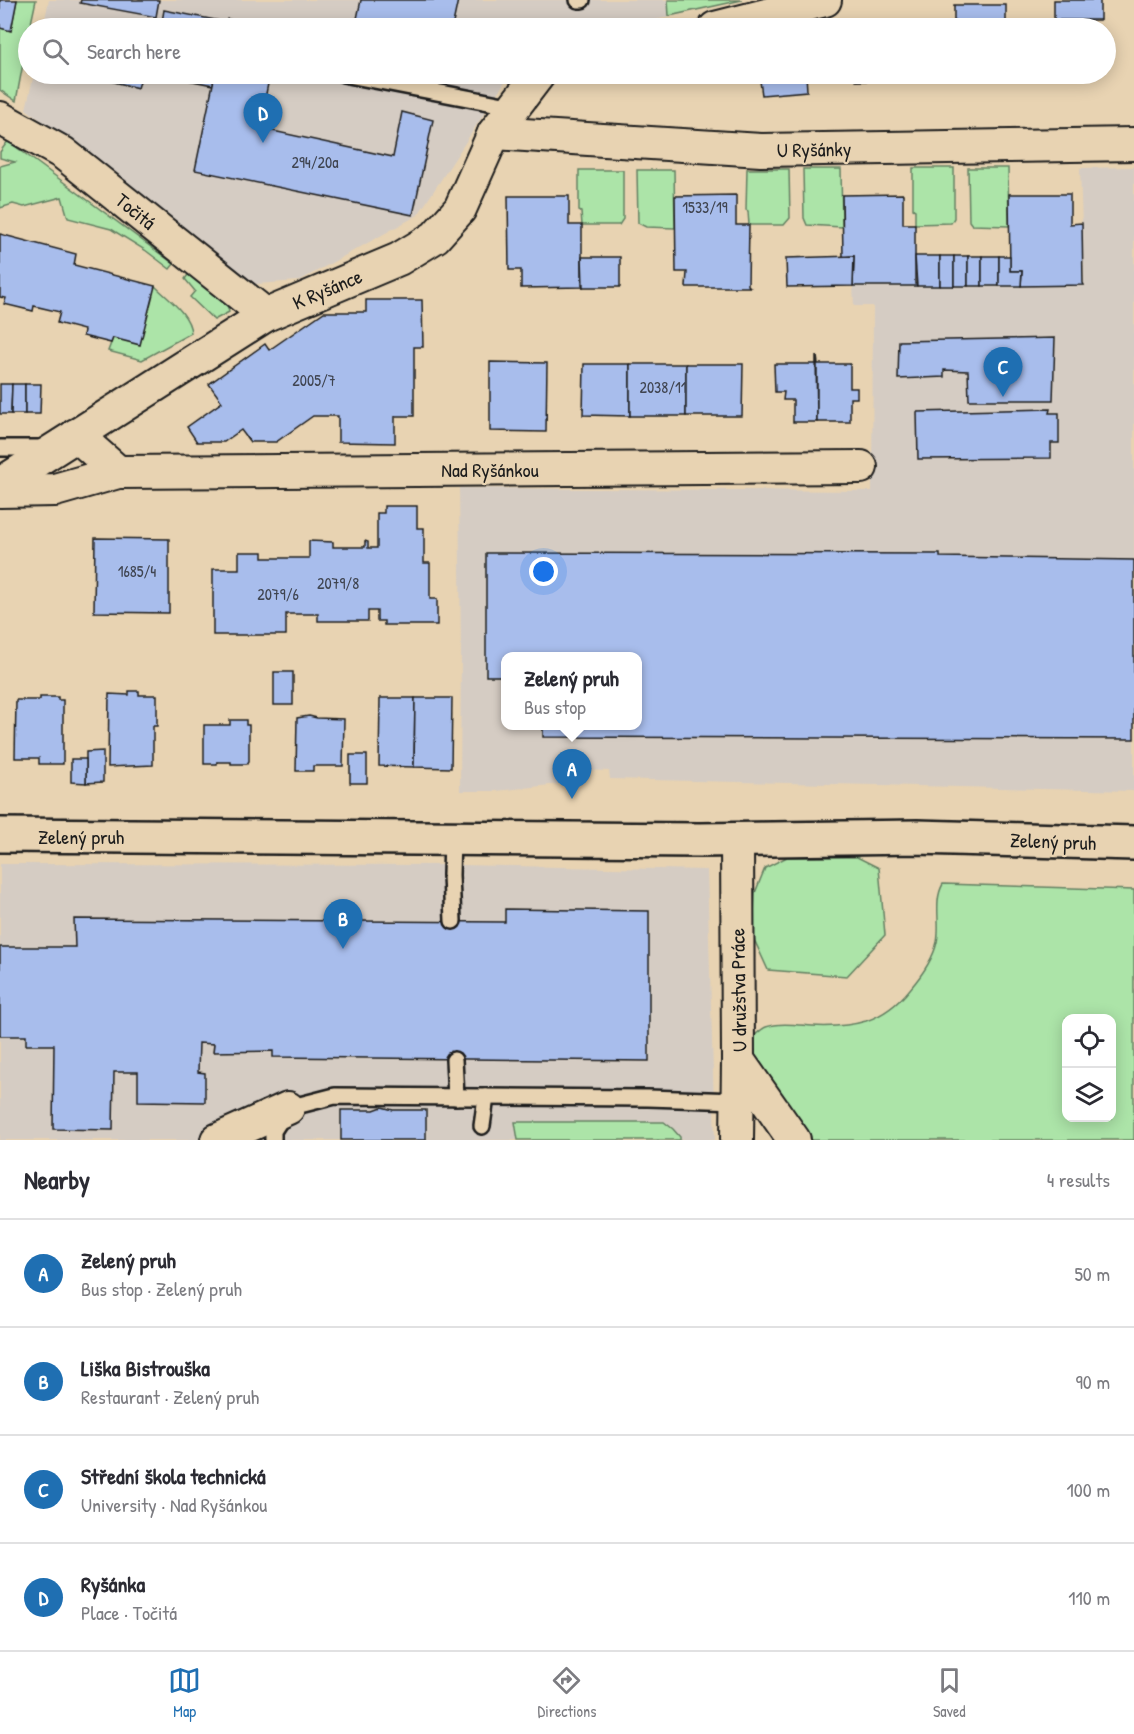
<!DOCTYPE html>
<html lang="en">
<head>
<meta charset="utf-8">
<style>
  :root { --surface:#fff; --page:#f2f2f3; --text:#2b2b33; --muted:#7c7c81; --line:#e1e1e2; --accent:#1f6fb2 }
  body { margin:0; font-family:"Patrick Hand",sans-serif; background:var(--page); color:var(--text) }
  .controls { position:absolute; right:18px; bottom:18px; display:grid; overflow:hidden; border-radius:12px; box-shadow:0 3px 15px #0003 }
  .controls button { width:54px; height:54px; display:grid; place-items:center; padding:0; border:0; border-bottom:2px solid var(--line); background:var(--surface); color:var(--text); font:30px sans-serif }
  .you { position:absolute; left:544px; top:572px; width:21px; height:21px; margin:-15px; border:4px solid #fff; border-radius:50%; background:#1a73e8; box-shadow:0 0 0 9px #1a73e833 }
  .badge { display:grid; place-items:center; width:39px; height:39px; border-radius:50%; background:var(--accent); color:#fff; font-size:20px; font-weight:700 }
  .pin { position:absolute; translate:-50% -50px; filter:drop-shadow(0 2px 3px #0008) }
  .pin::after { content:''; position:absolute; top:32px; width:21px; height:18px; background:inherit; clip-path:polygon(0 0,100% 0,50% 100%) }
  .popup { position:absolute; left:501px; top:652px; width:141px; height:78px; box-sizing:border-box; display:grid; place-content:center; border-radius:12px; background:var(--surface); filter:drop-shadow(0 2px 4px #0005); font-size:20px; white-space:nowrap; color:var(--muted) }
  .popup b { font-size:22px; color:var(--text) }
  .popup::after { content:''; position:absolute; left:50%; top:100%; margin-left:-12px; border:12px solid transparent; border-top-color:var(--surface) }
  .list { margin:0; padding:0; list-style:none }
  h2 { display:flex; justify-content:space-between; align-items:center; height:78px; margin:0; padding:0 24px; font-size:26px }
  h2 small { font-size:20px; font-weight:400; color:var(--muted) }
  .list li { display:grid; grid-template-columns:39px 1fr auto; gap:18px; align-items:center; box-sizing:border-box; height:108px; padding:0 24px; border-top:2px solid var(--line) }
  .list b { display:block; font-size:22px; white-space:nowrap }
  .list p { margin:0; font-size:20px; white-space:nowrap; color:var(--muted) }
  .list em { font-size:20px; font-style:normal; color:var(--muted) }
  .icon { flex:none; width:33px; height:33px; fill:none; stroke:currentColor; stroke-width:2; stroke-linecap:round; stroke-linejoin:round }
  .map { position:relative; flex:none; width:1134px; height:1140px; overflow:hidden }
  .search { position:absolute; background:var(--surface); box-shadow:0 3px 15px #0003; left:18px; right:18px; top:18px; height:66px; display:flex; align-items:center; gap:15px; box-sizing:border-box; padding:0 21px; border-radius:33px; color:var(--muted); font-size:22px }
  .sheet { height:510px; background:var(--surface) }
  nav { display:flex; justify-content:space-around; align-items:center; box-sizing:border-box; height:84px; border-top:2px solid var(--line); background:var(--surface); font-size:16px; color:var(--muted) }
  nav a { display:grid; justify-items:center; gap:3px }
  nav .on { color:var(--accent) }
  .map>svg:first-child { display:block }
  .built { fill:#d5ccc3; fill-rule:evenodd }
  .green { fill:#ace4a8; stroke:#648062; stroke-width:1.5; fill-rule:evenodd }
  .building { fill:#a8bdec; stroke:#1c1c1c; stroke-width:1.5 }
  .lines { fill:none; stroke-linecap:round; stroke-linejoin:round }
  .lane-casing { stroke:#1c1c1c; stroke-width:20 }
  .street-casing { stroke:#1c1c1c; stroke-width:36 }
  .secondary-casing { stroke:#1c1c1c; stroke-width:38 }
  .lane { stroke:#e8d3b2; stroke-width:15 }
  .street { stroke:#e8d3b2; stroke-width:32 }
  .secondary { stroke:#e8d3b2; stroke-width:33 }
  .labels { text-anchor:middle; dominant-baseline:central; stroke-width:4.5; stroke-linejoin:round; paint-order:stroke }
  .number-label { font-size:16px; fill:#3f4450 }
  .street-label { font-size:20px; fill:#1c1c1c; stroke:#e8d3b2 }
</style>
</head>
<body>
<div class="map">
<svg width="1134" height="1140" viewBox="0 0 1134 1140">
  <rect width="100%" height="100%" fill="#e8d3b2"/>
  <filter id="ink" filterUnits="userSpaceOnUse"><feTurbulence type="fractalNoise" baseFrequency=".0167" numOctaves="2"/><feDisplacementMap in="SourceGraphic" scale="12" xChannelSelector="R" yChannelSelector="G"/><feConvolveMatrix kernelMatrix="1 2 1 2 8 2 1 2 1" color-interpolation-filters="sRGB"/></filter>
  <g filter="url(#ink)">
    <g class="built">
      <path d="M49,0H742L620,28H43Z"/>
      <path d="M34,74H510L418,215L299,281L256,284L26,109Z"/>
      <path d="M1134,167V791L610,779L609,771L577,770V782L496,791H460L461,649L459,488L872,491L873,306H854L853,286L1084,285L1080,168ZM506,656H638V726H506Z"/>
      <path d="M0,864L460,865L707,870L715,1140H0Z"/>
    </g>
    <g class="green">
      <path d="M17,0H36L30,28H28V37L16,101L0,90V28L11,30Z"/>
      <path d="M668,0H742L669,16Z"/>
      <path d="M8,141L174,264L170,269L145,250L111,229L68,218L62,197L24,207L13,204L0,208V166L15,162L0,158V152Z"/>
      <path d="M913,168H954V218L951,223L915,224V210L913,209Z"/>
      <path d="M968,168H1008L1009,226L972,225L969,221Z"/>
      <path d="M747,169H789L790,218L784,225H749L748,211L746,210Z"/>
      <path d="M803,169H841L842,227L807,225L804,218Z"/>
      <path d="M579,170H623V219L619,225H582L581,212L579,211Z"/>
      <path d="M637,170H674L675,228L646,227L638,223Z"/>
      <path d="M190,272L226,300L229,312L214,320L190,297L195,291L185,279Z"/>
      <path d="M155,286C168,299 190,314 191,333L142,360L108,351L113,338Z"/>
      <path d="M787,857H857L879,868L885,935L847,976L768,970L753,937L755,893L765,868Z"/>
      <path d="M943,884L1134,890V1140H799L753,1072L749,1042C754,1036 759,1030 766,1027C780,1022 798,1025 812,1026C829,1027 849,1026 866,1021C884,1015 898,1004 910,989C922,975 933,960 937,942C941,923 933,901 943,884ZM1066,1018H1112V1118H1066Z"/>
      <path d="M515,1122H664L673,1129L680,1137V1140H518Z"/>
    </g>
    <g class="building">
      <path d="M0,0H17L11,31L0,28Z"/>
      <path d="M81,0H159L156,17L80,3Z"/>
      <path d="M361,0H458L452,28H355Z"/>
      <rect x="1054" y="0" width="46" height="20"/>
      <rect x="954" y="5" width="52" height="23"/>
      <path d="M164,10L226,22L224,28H161Z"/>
      <path d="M227,19L279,28H225Z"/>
      <path d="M83,74H142L138,88Z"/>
      <path d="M158,74H215L213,85Z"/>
      <path d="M215,74H270L259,128L393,157L402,112L433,120L413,215L195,170Z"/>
      <path d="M759,74H806L807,91L762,95Z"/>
      <path d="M856,74H908L907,80L856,81Z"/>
      <path d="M903,194V224H915V284H917V286H853L854,256L843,257L842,195Z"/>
      <path d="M1009,194H1070V224L1082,223L1083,283L1084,285L1021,286L1022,271H1010Z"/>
      <path d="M736,195V225H749L748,285L750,287H686L687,272H676L675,196Z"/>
      <path d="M508,196H569V225H582V285L583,287L521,288V270H509Z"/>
      <path d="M0,234L76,254L74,265L155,286L140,345L113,338L111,343L83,336L84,330L57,323L60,312L34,306L33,311L4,304L6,298L0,297Z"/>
      <path d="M854,256L853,286L787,287L786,258Z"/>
      <path d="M915,256H940V286H917Z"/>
      <rect x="940" y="256" width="14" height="30"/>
      <rect x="954" y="256" width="14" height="30"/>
      <rect x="968" y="256" width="14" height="30"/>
      <rect x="982" y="256" width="17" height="30"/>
      <path d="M999,256H1010V271H1022L1021,286H999Z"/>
      <path d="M582,257H620V287H583Z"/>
      <path d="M366,300H422L423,347H414V416H395V443L338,442V416H313L276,442H250L241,430L224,442H197L187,427L222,402L209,384L265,344L269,350L324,312H366Z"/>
      <path d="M1055,338L1053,400H969L968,371L944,370V377L898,379L899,341Z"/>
      <path d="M816,356L817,422H793V400H783L784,392H775L774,364H816Z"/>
      <path d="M817,356L818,364H850V388H857V398H850V422H817Z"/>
      <path d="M490,362L547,363L546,432L490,431Z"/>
      <path d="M584,364H630V416L583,415Z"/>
      <rect x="630" y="364" width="56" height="52"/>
      <path d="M686,364H743L742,416H686Z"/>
      <path d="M0,384H12L11,414H0Z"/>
      <path d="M12,384H25V414H11Z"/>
      <path d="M25,384H41L40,414H25Z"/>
      <path d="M1050,409L1049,413H1059V443H1051V458L918,459L917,412Z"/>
      <path d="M384,506H417V528H424V563H430V599H437V625H384V621H377V611H368V621H318V614H286V635H213V569H239V552H263V558H309V541L333,542V547H365V541L368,542V548H377V513H384Z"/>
      <path d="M95,538L169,539V613L94,612Z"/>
      <path d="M486,553L940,554V557L1134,560V739L543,737V726H638V656H506V676H486Z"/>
      <rect x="274" y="672" width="19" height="33"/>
      <path d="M129,691H139V695H157V726H153V765L108,767L109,694L129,695Z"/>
      <path d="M40,697H58V700H63V764H39V758H15L16,700H40Z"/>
      <path d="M380,698H415L414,767L379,766Z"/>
      <path d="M415,698H452L451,768L414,767Z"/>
      <path d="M309,716L317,718L344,719L343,766H313V771H296L297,718Z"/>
      <path d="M230,720H246V725H249V761L247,764H231V762H217V764H204V725H230Z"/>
      <path d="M103,751V782L86,783V752Z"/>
      <rect x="350" y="755" width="17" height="28"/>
      <path d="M71,759H86V783L71,782Z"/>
      <path d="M505,909L649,911V1061L273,1057V1051L213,1052L214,1044L199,1043L198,1072L205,1073V1102L138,1101V1072H114L113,1130L53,1129L54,1045H26V1036H0V947H75L74,919L505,922Z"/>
      <path d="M382,1107L393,1110H426V1140H341V1110H374Z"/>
    </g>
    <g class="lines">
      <defs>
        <g id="lane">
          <path d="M578,0H582"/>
          <path d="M343,74L514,107"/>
          <path d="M0,448H48"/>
          <path d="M452,838L451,875L453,921"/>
          <path d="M454,1060L456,1097"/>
          <path d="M482,1126L486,1097"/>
          <path d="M273,1140V1131L288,1108L335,1096L648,1098L738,1101"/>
        </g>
        <g id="street">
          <path d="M715,28L825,0"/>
          <path d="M0,118L63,153L266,315"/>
          <path d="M494,133L761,150L1134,144"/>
          <path d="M76,435L118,472"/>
          <path d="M0,484L266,315L399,259L435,237L460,209L494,133L539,74"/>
          <path d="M0,491L55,490L118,472L861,467"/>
          <path d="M737,839L738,1060L737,1140"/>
          <path d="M738,1060L794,1140"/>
          <path d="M217,1140L288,1108"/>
        </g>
        <path id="secondary" d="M0,835L700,840L917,837L1134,843"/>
      </defs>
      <use href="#lane" class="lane-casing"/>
      <use href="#street" class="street-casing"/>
      <use href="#secondary" class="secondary-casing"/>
      <use href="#lane" class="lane"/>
      <use href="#street" class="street"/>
      <use href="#secondary" class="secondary"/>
    </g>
  </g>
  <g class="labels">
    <g class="number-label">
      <text x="315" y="162">294/20a</text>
      <text x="705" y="207">1533/19</text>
      <text x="314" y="380">2005/7</text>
      <text x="663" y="387">2038/11</text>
      <text x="137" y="571">1685/4</text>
      <text x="338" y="583">2079/8</text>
      <text x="278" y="594">2079/6</text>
    </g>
    <g class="street-label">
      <text transform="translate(814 149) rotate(-1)">U Ryšánky</text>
      <text transform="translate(136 211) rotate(39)">Točitá</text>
      <text transform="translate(327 289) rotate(-23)">K Ryšánce</text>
      <text x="490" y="469">Nad Ryšánkou</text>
      <text x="81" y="836">Zelený pruh</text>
      <text transform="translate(1053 841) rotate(2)">Zelený pruh</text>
      <text transform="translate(738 990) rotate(-91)">U družstva Práce</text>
    </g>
  </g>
</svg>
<div class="controls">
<button><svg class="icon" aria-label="locate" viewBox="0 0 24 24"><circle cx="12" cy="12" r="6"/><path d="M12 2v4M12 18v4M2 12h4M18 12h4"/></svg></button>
<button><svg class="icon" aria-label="layers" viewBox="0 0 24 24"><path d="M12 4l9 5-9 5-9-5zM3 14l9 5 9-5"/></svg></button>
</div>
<div class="you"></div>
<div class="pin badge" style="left:572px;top:799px">A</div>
<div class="popup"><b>Zelený pruh</b>Bus stop</div>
<div class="pin badge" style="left:343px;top:949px">B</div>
<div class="pin badge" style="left:1003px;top:397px">C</div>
<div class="pin badge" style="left:263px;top:143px">D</div>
<div class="search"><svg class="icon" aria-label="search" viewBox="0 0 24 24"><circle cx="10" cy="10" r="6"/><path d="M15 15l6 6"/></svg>Search here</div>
</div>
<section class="sheet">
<h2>Nearby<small>4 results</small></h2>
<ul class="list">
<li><span class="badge">A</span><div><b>Zelený pruh</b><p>Bus stop · Zelený pruh</p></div><em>50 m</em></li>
<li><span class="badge">B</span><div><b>Liška Bistrouška</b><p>Restaurant · Zelený pruh</p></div><em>90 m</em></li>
<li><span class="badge">C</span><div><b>Střední škola technická</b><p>University · Nad Ryšánkou</p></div><em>100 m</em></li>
<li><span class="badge">D</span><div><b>Ryšánka</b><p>Place · Točitá</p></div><em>110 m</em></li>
</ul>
</section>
<nav>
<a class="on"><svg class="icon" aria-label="map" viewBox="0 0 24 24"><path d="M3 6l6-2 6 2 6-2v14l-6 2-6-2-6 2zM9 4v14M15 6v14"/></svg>Map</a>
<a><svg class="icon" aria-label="directions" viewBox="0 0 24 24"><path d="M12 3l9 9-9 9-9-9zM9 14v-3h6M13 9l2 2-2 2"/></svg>Directions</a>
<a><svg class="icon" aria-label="saved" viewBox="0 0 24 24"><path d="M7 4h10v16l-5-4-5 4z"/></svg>Saved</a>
</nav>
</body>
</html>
